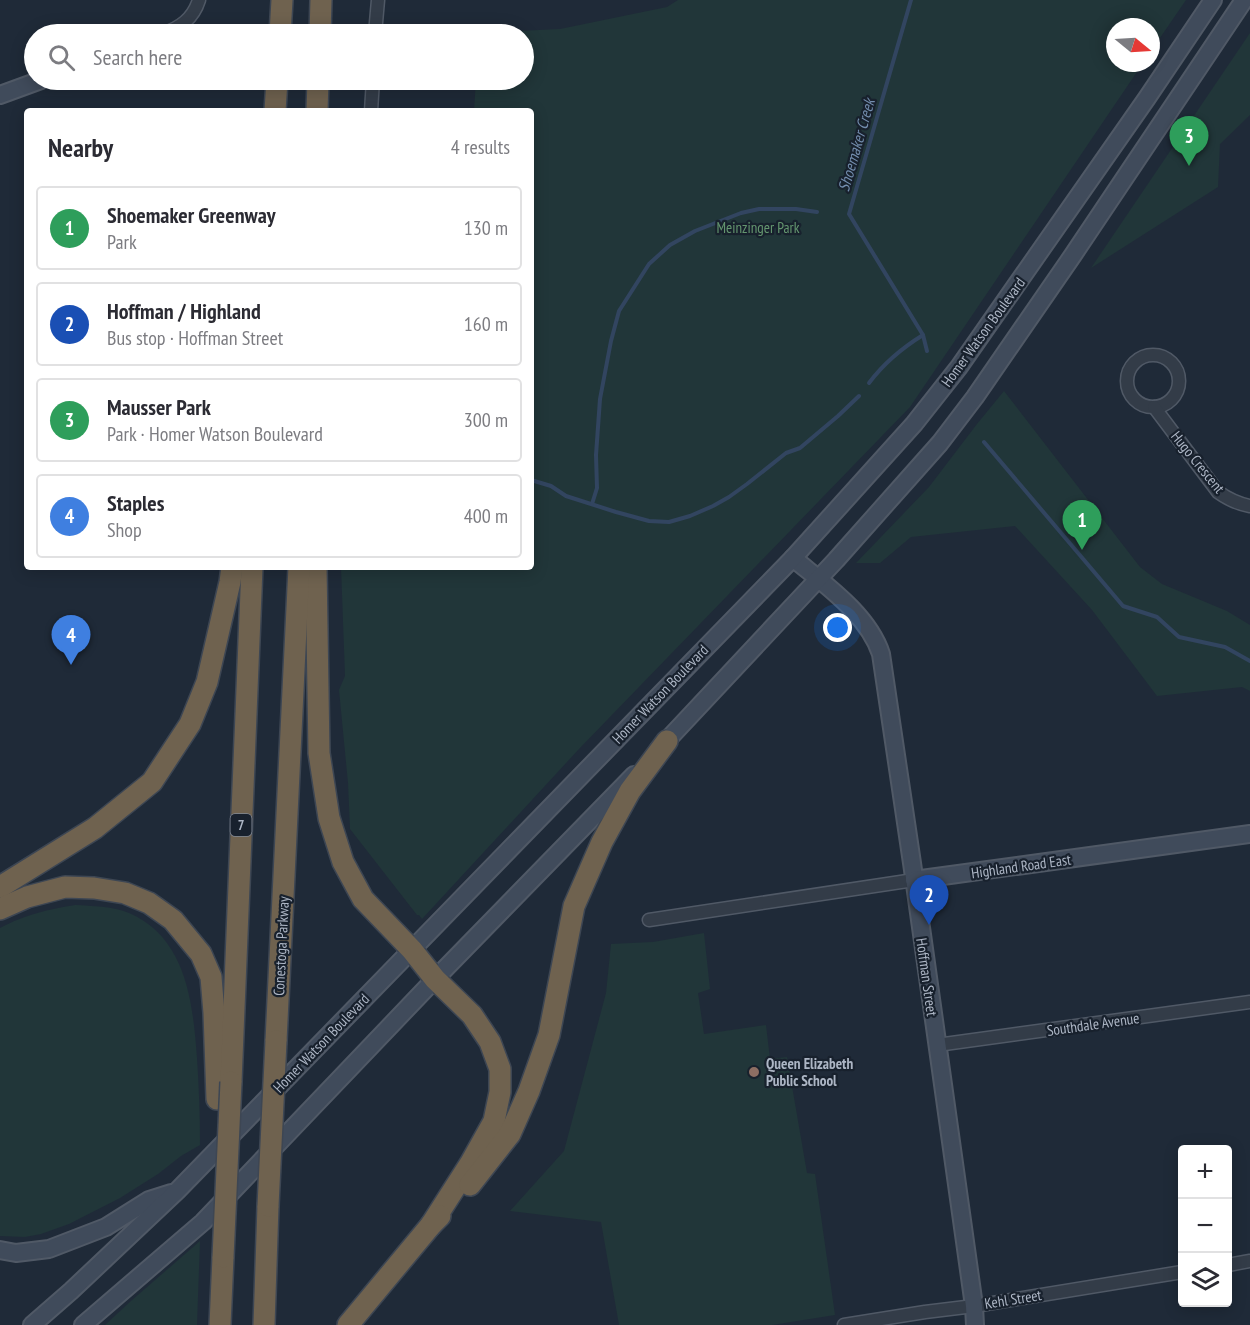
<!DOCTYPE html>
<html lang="en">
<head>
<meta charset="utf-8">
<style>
  :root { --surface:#fff; --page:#f7f7f7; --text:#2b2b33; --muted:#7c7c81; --line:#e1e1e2; --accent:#4f668d }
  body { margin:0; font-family:"PT Sans Narrow",sans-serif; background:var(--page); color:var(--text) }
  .controls { position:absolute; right:18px; bottom:18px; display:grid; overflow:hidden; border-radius:6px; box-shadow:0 3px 15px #0003 }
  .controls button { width:54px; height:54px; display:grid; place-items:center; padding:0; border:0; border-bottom:2px solid var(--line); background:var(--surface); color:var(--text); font:30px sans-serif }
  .compass { position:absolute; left:1106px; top:18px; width:54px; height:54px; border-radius:50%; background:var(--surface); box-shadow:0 3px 15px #0003; rotate:108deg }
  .you { position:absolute; left:838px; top:628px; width:21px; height:21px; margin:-15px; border:4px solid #fff; border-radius:50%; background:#1a73e8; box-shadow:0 0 0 9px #1a73e833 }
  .badge { display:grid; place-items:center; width:39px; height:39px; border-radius:50%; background:var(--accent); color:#fff; font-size:20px; font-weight:700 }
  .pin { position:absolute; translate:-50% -50px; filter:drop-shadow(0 2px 3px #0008) }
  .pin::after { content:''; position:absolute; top:32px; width:21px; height:18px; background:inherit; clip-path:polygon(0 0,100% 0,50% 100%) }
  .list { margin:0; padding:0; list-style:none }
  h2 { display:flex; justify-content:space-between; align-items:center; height:78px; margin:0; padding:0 24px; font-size:26px }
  h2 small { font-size:20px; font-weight:400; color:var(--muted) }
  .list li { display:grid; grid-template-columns:39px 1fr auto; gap:18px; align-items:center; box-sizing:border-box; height:84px; margin:0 12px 12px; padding:0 12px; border:2px solid var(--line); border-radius:6px }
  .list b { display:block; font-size:22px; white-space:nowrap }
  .list p { margin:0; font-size:20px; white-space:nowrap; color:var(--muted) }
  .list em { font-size:20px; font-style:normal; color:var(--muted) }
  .icon { flex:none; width:33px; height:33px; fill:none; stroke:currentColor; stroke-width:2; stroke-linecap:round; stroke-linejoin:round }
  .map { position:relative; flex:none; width:1250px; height:1325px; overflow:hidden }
  .search { position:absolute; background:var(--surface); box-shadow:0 3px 15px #0003; left:24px; top:24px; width:510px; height:66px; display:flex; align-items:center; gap:15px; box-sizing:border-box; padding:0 21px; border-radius:33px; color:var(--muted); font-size:22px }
  .panel { position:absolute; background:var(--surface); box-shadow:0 3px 15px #0003; left:24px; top:108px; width:510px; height:462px; border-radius:6px }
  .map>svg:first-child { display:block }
  .green { fill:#213639 }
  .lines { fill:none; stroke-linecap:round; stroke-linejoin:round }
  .stream { stroke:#324560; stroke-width:4 }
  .street-casing { stroke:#505966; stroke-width:15 }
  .secondary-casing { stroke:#505966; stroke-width:20 }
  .highway-casing { stroke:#3d4653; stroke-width:24 }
  .street { stroke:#333c48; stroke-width:12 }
  .secondary { stroke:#404b5b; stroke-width:16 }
  .highway { stroke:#6f624f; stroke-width:21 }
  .highway-bridge-casing { stroke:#3d4653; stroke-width:24; stroke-linecap:butt }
  .highway-bridge { stroke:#6f624f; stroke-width:21 }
  .education-dot { fill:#8d6e63; stroke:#18212d; stroke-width:2 }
  .labels { text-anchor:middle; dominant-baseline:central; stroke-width:4.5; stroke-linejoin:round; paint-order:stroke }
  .shield { fill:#18212d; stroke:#808997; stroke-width:1.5 }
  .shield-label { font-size:14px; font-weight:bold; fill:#adb6c5 }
  .park-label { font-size:15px; fill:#64966f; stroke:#18212d }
  .street-label { font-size:15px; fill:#adb6c5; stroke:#18212d }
  .poi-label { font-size:15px; font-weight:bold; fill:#adb6c5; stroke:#18212d; text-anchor:start }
  .water-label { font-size:16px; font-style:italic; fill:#748eaf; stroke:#18212d }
</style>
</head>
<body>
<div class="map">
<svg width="1250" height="1325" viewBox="0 0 1250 1325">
  <rect width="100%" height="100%" fill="#1f2a38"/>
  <g class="green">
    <path d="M678,0H1186L1151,51V27H1115V63H1143L910,407L579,749L422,919L419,915H417L350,829L348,783L339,690L345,676L341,567H531V111H474L476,80H524V34H478L479,33L560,29L667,7Z"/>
    <path d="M1250,33V115L1220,144L1218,187L1091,268Z"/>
    <path d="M1004,391L1140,567L1162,584L1227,611L1250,625V691L1242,687L1157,696L1092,610L1015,526L911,537L880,563H856L929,487L977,424Z"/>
    <path d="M75,905C92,906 113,906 129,913C187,938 193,1004 197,1058C199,1088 200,1116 200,1145L181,1156L158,1174L120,1198L69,1224L41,1234L25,1237L0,1236V928C27,914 46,910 75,905Z"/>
    <path d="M704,933L710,989L698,993L704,1034L766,1025L770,1059L787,1057L807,1173L815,1174L835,1315L772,1325H619L601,1222L510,1211L564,1151L606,993L611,944L653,942Z"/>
    <path d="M200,1241L197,1325H105L131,1301Z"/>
  </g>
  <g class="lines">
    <g class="stream">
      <path d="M911,0L849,214L923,335L927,351"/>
      <path d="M869,383C884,363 902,348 923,335"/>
      <path d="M984,442L1123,606L1157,617L1179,637L1225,647L1250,661"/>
      <path d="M531,480L551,486L566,496L616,512L649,521L669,522L690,516L713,506L729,497L747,484L786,453L800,448L838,416L859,396"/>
      <path d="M592,504L597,488L596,455L600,399L611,341L619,311L649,264L670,245L695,231L741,213L759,209H796L817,212"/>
    </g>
    <defs>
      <g id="street">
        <path d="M162,34C180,28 193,19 199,0"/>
        <path d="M375,34L378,0"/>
        <path d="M371,111L373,80"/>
        <circle cx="1153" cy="381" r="26"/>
        <path d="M1154,407L1218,492C1228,499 1238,504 1250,506"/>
        <path d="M649,920L914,880"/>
        <path d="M937,1045L1250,1002"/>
        <path d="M1228,1265L1250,1261"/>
        <path d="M844,1325L925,1312L974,1306L1182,1272"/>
      </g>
      <g id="secondary">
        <path d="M0,95L41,80"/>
        <path d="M793,558C824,584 868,614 881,654L912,863L974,1306L975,1325"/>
        <path d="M658,750L836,560L940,443L975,397L1073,255L1244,0"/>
        <path d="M914,880L1250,834"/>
        <path d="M0,1250L16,1253L49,1249L106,1227L149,1200L171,1193"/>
        <path d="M32,1325L71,1291L177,1191L793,558L914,424L959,367L1147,98L1213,0"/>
        <path d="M83,1325L203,1222L435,979L634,775"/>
      </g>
      <g id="highway">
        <path d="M280,34L282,0"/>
        <path d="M320,34L321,0"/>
        <path d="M275,111L277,80"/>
        <path d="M317,111L318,80"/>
        <path d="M316,567L319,753L329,818L343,862L363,899L412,950L435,979L472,1015L490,1042L500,1069V1092L494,1121L470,1164L431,1225"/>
        <path d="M0,887L95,828L152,782L190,724L207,682L230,582L232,567"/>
        <path d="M0,909L27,897L65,887L94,888L125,893L149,903L173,920L201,954L211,977L214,1013L217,1099"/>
        <path d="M276,1041L299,567"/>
        <path d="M231,1082L252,567"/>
        <path d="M470,1185L510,1134L529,1091L549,1035L574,906L602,842L630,791L667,741"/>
        <path d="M220,1325L223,1257"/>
        <path d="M264,1325L268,1206"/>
        <path d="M348,1325L431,1225L440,1216"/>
      </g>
    </defs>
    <use href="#street" class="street-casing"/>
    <use href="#secondary" class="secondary-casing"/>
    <use href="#highway" class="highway-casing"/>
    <use href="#street" class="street"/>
    <use href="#secondary" class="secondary"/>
    <use href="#highway" class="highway"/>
    <defs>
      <g id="highway-bridge">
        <path d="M268,1206L276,1041"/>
        <path d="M223,1257L231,1082"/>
      </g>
    </defs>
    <use href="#highway-bridge" class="highway-bridge-casing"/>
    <use href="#highway-bridge" class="highway-bridge"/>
  </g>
  <circle class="education-dot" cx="754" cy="1072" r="6"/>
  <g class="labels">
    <rect class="shield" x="230.5" y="814" width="21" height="22" rx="4.5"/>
    <g class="shield-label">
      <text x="241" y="825">7</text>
    </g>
    <g class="park-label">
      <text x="758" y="227">Meinzinger Park</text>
    </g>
    <g class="street-label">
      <text transform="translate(983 332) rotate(-54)">Homer Watson Boulevard</text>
      <text transform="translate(1198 462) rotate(51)">Hugo Crescent</text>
      <text transform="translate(660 694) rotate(-46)">Homer Watson Boulevard</text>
      <text transform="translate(1021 866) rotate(-8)">Highland Road East</text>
      <text transform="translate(281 946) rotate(-87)">Conestoga Parkway</text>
      <text transform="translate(927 977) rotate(82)">Hoffman Street</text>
      <text transform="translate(1093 1024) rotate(-8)">Southdale Avenue</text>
      <text transform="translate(321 1043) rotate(-46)">Homer Watson Boulevard</text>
      <text transform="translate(1013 1299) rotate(-9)">Kehl Street</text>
    </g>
    <g class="poi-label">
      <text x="766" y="1063">Queen Elizabeth<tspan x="766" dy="17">Public School</tspan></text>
    </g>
    <g class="water-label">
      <text transform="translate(856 145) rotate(-74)">Shoemaker Creek</text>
    </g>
  </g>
</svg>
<div class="controls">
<button>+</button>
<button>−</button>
<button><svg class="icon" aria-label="layers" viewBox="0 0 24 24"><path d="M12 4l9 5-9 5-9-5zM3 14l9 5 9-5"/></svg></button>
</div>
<svg class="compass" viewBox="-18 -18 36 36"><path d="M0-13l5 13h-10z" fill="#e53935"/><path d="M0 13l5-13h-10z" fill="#7c7c81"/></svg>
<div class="you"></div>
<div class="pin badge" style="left:1082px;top:550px;background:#2e9e5b">1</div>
<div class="pin badge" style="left:929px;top:925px;background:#1a4fb4">2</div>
<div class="pin badge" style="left:1189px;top:166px;background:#2e9e5b">3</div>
<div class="pin badge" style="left:71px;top:665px;background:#3f7fe0">4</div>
<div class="search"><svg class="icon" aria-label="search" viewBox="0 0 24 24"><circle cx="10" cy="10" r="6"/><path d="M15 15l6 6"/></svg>Search here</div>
<section class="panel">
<h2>Nearby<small>4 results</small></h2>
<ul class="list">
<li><span class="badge" style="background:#2e9e5b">1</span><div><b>Shoemaker Greenway</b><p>Park</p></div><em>130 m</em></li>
<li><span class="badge" style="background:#1a4fb4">2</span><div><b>Hoffman / Highland</b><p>Bus stop · Hoffman Street</p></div><em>160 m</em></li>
<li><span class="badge" style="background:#2e9e5b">3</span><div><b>Mausser Park</b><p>Park · Homer Watson Boulevard</p></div><em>300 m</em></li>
<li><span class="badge" style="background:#3f7fe0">4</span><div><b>Staples</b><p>Shop</p></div><em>400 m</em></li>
</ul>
</section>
</div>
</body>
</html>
